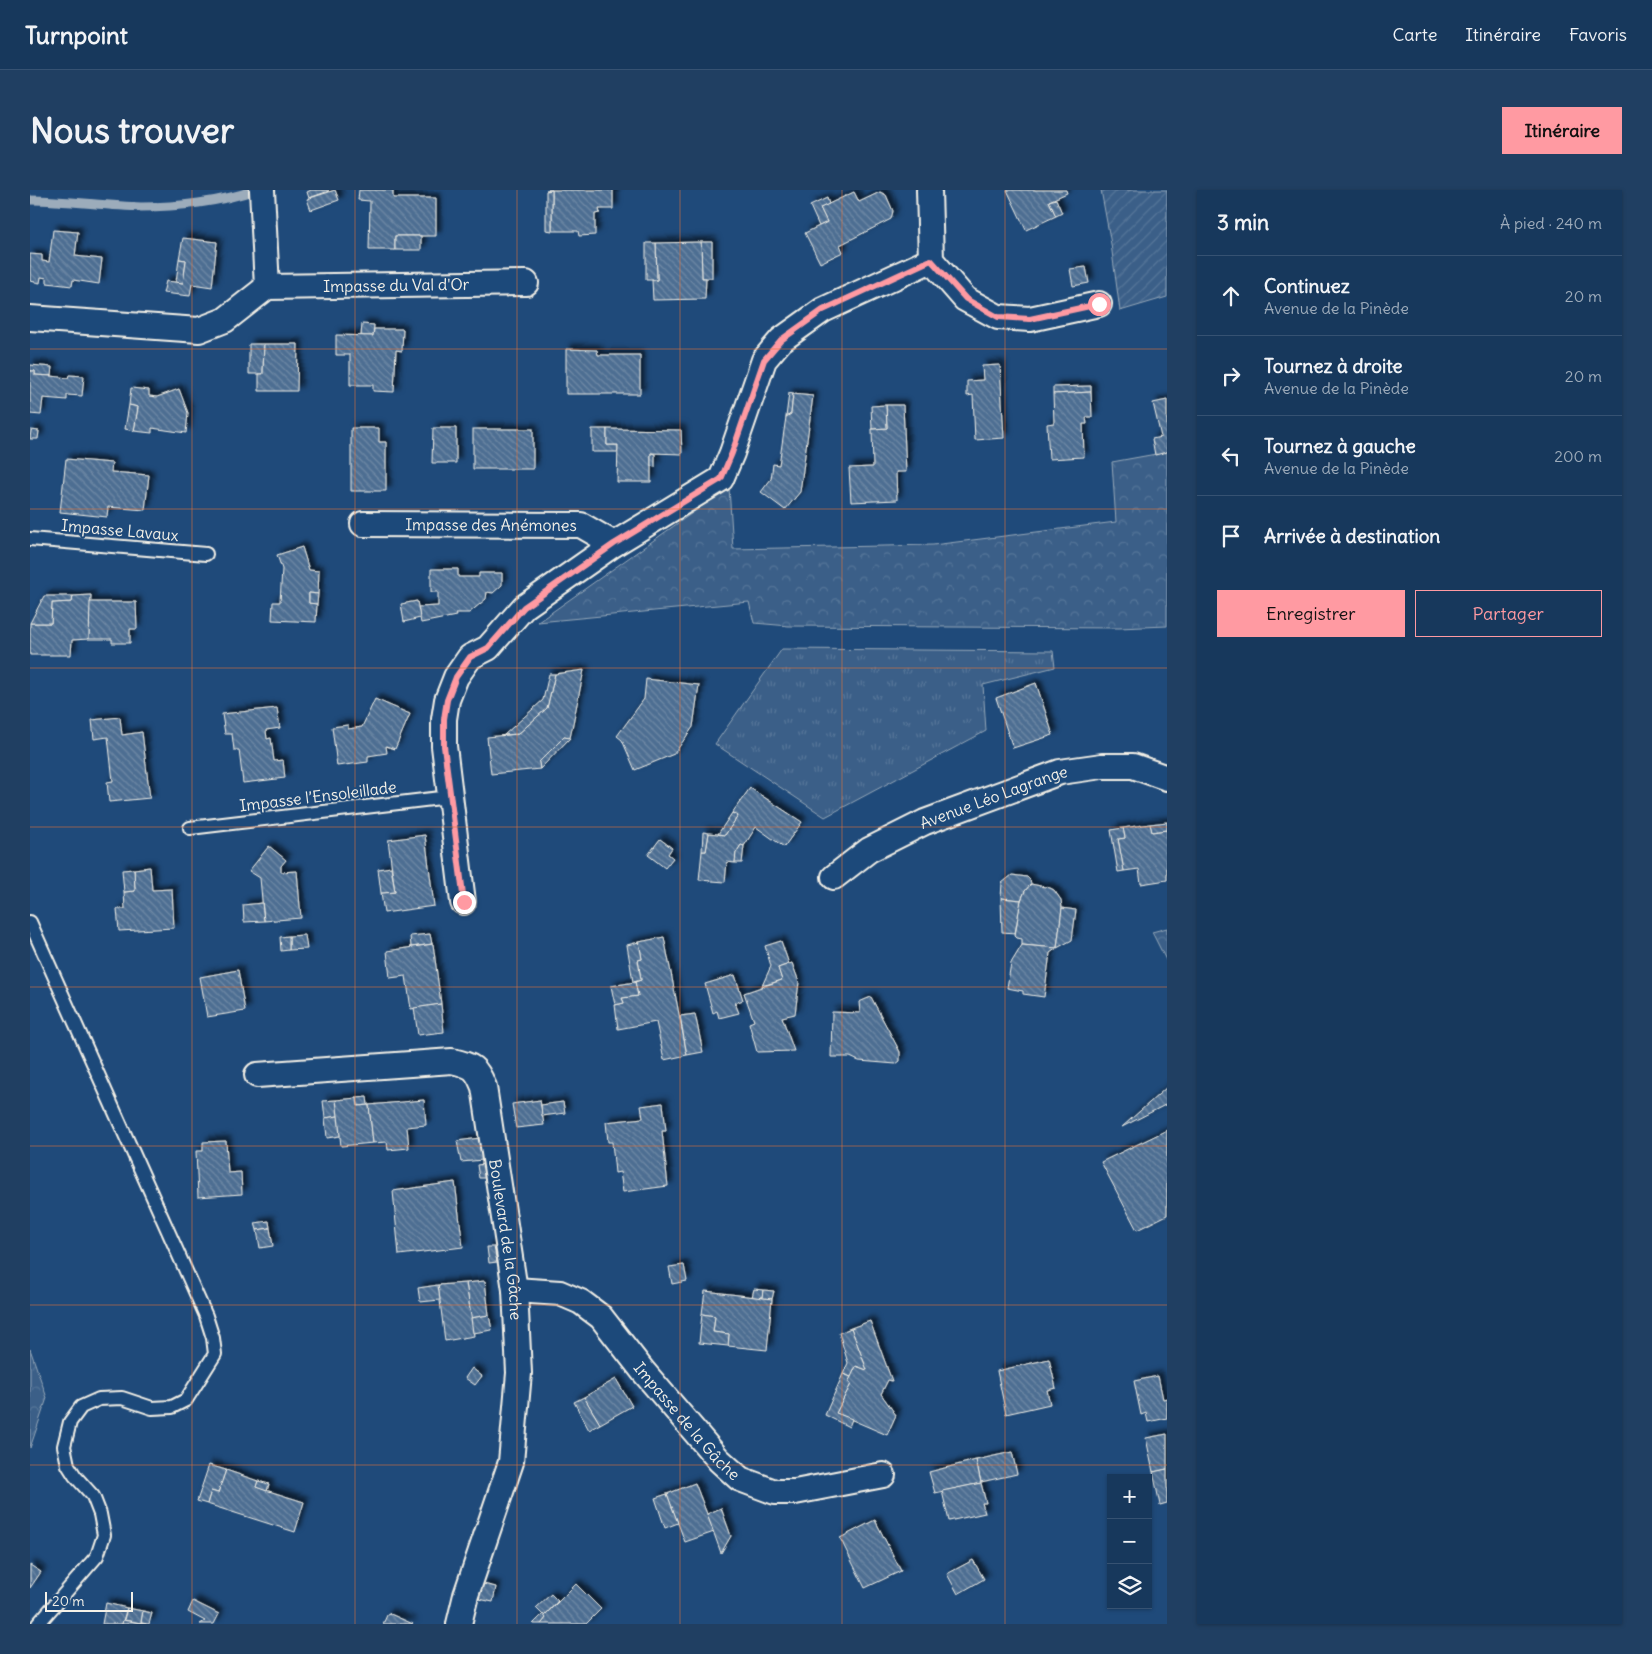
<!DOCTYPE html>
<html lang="fr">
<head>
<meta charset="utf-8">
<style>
  :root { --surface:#17385c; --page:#203f62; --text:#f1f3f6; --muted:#9eacbb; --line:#365272; --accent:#ff9aa2 }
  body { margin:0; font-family:Delius,sans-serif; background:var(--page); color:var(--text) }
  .controls { position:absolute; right:15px; bottom:15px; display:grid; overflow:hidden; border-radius:0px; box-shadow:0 1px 4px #0004 }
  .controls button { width:45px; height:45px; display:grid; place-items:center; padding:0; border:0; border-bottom:1px solid var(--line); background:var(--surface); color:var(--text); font:25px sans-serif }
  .scale { position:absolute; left:15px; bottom:12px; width:88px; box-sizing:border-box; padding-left:5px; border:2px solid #f4f1e8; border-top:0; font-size:14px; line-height:18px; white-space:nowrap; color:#f4f1e8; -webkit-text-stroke:4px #1f4a7a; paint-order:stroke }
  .stop { position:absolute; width:15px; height:15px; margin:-11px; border:4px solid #ff9aa2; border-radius:50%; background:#fff }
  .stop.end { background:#ff9aa2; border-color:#fff; box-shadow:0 1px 5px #0008 }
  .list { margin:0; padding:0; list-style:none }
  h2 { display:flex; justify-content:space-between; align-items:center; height:65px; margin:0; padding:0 20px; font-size:21px }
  h2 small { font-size:16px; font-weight:400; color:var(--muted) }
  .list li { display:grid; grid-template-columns:32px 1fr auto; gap:15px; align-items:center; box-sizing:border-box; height:80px; padding:0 20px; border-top:1px solid var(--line) }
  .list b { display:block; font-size:19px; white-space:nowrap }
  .list p { margin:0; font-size:16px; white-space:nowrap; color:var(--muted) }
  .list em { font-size:16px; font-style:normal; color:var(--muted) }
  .actions { display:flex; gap:10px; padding:15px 20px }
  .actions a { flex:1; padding:11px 0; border:1px solid var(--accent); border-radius:0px; text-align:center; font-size:18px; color:var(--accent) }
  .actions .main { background:var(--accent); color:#111 }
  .icon { flex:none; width:28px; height:28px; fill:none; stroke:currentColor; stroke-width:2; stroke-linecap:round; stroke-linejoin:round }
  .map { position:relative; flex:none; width:1137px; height:1434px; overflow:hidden; border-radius:0px }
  header { display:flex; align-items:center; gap:30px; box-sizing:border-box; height:70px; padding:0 25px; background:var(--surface); border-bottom:1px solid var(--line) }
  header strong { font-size:24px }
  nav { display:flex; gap:28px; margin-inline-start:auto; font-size:18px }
  .intro { display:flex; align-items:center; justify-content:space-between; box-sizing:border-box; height:120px; padding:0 30px }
  h1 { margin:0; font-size:35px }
  .button { padding:12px 22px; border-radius:0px; background:var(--accent); color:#111; font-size:18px; font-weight:700 }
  main { display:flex; gap:30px; padding:0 30px }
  aside { flex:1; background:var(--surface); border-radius:0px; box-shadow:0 1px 4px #0004 }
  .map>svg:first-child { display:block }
  .grass { fill:url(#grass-tufts); stroke:#97a8b8 }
  .forest { fill:url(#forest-crowns); stroke:#97a8b8 }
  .garden { fill:url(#garden-furrows); stroke:#97a8b8 }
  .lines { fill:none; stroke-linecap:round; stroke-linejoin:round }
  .stream { stroke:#9cacbb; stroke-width:9 }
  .building { fill:url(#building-back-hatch); stroke:#f4f1e8; filter:url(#shadow) }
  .service-casing { stroke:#f4f1e8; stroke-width:16 }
  .minor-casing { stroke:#f4f1e8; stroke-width:28 }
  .service { stroke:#1f4a7a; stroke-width:12 }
  .minor { stroke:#1f4a7a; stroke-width:24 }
  .route { stroke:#ff9aa2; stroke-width:6 }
  .grid { fill:none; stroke:#ea7738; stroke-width:1; stroke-opacity:0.55 }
  .labels { text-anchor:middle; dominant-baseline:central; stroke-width:4; stroke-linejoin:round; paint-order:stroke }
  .street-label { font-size:16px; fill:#f4f1e8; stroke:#1f4a7a }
</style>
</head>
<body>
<header>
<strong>Turnpoint</strong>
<nav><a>Carte</a><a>Itinéraire</a><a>Favoris</a></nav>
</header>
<div class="intro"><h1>Nous trouver</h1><a class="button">Itinéraire</a></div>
<main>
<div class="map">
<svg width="1137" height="1434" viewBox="0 0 1137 1434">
  <defs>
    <pattern id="grass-tufts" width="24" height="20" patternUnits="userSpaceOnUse" patternTransform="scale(1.25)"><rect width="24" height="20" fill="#3a5f88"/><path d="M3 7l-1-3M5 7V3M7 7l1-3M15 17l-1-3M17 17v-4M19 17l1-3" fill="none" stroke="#577699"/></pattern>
    <pattern id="forest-crowns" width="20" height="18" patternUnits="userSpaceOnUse" patternTransform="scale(1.25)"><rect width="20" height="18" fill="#3a5f88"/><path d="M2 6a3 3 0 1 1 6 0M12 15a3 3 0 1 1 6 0" fill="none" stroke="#577699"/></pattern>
    <pattern id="garden-furrows" width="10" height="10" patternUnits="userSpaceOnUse" patternTransform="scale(1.25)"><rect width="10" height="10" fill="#3a5f88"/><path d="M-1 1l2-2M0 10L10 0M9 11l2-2" fill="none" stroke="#577699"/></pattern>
    <pattern id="building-back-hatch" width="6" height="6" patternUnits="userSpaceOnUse" patternTransform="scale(1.25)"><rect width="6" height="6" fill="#4d6e92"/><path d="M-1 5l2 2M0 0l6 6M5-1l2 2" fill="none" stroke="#708aa6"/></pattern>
    <filter id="shadow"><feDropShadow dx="4.5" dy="-4.5" stdDeviation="2.5" flood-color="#0009"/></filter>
  </defs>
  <rect width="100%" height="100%" fill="#1f4a7a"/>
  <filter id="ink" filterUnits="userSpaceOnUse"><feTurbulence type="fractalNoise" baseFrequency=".02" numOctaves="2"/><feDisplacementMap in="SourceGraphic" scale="10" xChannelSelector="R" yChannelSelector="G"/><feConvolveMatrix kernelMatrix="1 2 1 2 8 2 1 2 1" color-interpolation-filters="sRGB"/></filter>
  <g filter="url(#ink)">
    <path class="grass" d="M752,459L1023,461L1025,477L953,495L956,541L795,627L685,554Z"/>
    <g class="forest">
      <path d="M1137,262V436L1089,438L759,436L724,433L719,412L508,432L699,297L703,359L903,355L1086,332L1082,272Z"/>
      <path d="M1137,738V772L1122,742Z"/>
      <path d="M0,1159L17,1208L0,1258Z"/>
    </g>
    <path class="garden" d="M1071,0H1137V107L1090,121L1081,54Z"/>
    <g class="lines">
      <path class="stream" d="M0,10C37,10 74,16 111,17C147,17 191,12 225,0"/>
    </g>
    <g class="building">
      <path d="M281,0H298L299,1L279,8L277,2Z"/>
      <path d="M305,0L309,10L281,20L277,9Z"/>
      <path d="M329,0H363V8H406V46H365V60H339L340,11L328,10Z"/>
      <path d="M516,0H583V19H569L570,23L565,24V45L549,46L548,41H522V0Z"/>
      <path d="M522,0V41L516,40V1Z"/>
      <path d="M977,0H1036L1037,3L1019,11L1026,26L996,40Z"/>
      <path d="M824,2L829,12L850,2L856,5L863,21L861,29L810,55L813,62L790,73L775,43L797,32L790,18Z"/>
      <path d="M797,8L799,14L790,18L797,32L789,36L780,16Z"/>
      <path d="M1026,9L1032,23L1026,26L1019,11Z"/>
      <path d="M23,40L48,42L45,66L72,69L69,94L43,90L42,96L17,93V88L11,87L10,93L0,91V64L12,65V71L19,72Z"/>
      <rect x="365" y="46" width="26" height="14"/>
      <path d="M153,48L187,52L182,97L162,94L160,106L133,103L136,91L153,93L156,70L149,69Z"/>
      <path d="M671,52H682V88H672Z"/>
      <path d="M671,52L672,88H676L675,109L623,110L622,90H627L626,53Z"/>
      <path d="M616,53H626L627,90H616Z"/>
      <path d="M149,69L156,70L153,93L146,92Z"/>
      <path d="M1056,77L1059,93L1043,96L1040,79Z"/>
      <path d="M332,134L344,135L343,146H331Z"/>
      <path d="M344,139H373L372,161L366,160L364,202L343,201V195H320V165H306V145L343,146Z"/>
      <path d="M219,154H234L233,184H219Z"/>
      <path d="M234,154H268L267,201H229V184H233Z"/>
      <path d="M536,159L567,160L568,165H610V204H536Z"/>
      <path d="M0,175L22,177L21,186L5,185V181H0Z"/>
      <path d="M970,175L974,248L945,250L943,205L937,206V191L953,190L952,176Z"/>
      <path d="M0,181H5V185L21,186L38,188L39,185L54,186L52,206L37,205V210L13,208L11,225L0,224Z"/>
      <path d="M1061,196V202L1023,204V197Z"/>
      <path d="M101,198L119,200V206L127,207L149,199L158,223L156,243L122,238V243L104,241L108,217L99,215Z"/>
      <path d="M1061,202L1062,227H1056L1057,234H1053L1054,267L1019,269L1017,234L1024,233L1023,204Z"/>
      <path d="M759,203L763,204L761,224L756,227Z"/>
      <path d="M763,204L783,206L770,302L755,320L731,302L741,289L743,274L749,275L756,227L761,224Z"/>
      <path d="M1137,210V262L1125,265L1122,249L1131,247L1123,213Z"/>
      <path d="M99,215L108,217L104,241L95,239Z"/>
      <path d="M856,215H873L876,282H866L867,310L821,312L819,278L843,277L842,239L857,238Z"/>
      <path d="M856,215L857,238L842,239L841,216Z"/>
      <path d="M321,238H349V252H356V301H321Z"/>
      <path d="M403,238H426V273H402Z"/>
      <rect x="443" y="239" width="60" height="40"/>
      <path d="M562,239H577V255H588V262H562Z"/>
      <path d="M577,239L651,240L652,264L621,263V292H587L588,255H577Z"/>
      <path d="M1,240L9,241L8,249H0Z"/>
      <path d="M621,263L625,264V277L621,276Z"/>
      <path d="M36,269L82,273L81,282L119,285L115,320L78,317L77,327L30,322Z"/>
      <path d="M272,357L279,380L289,381L288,404L279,403V413L287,414L286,432L242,430L243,412H250L252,379L247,365Z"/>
      <path d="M401,379H428V387H449V383H472V395L463,403L457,402L456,409L439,423H425L426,426L391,433L388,417L408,416V402H401Z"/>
      <path d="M279,403L288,404L287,414L279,413Z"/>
      <path d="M61,405L59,449L42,450L41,465H0V433H21L22,413L42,412L43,406Z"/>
      <path d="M14,406H43L42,412L22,413L21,433H0Z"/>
      <path d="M387,411L390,428L374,432L371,414Z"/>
      <path d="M60,412H106L107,439H100V453H82V449H59Z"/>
      <path d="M554,480L540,548L534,547L509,572L510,579L461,584L457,547L488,544L517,518L525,484Z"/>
      <path d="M519,484H525L517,518L488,544L474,545L513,510Z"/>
      <path d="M616,489L669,495L663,537L644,564L605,580L592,550L587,546L614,509Z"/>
      <path d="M1006,493L1023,545L983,558L966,508Z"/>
      <path d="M345,509L380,524L365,559L356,556L357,563L338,566V572L307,576L302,537L318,535V539L332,537Z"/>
      <path d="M247,518L250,538L236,540L237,549L241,548L244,571L253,570L255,588L213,593L209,560H204L202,544H195L192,524Z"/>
      <path d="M90,527L92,545L112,542L120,608L79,612L77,592L83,591L78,547L64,549L62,530Z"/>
      <path d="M534,547L540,548L510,579L509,572Z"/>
      <path d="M720,598L772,632L754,657L726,637L714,656L711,655L706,663L705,673L697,672L695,692L669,690L672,661H676L679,643L695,645L708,626L702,623Z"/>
      <path d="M702,623L708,626L695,645L688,644Z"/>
      <path d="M1137,632V640L1122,642L1120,634Z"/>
      <path d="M1120,634L1122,642L1137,640V690L1111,694L1109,679L1094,681L1088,649L1095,648L1093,638Z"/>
      <path d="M1093,638L1095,648L1088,649L1094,681L1088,682L1081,640Z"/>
      <path d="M673,642L679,643L676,661H672Z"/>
      <path d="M395,645L404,716L354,723L351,703L365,702L358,650Z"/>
      <path d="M630,649L642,658L638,664L643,668L635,678L618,665Z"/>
      <path d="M711,655L714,656L712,673H705L706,663Z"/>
      <path d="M239,656L256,670L251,676V682L267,681L271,728L234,731L230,688L219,681Z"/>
      <path d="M120,677L122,700L142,699L144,738L89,741L87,719H95L94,702L105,701L104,679Z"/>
      <path d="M361,677L365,702L351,703L348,679Z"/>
      <path d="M104,679L105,701L94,702L92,680Z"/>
      <path d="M982,685L997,687L1000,690L1001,694L995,701L991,710L971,708L972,693Z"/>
      <path d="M1001,694L1020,698L1024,700L1031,710L1032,718L1027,758L992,755V749L987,748L985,746L990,713L995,701Z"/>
      <path d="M971,708L991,710L985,743L972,742Z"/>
      <path d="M232,713L234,731L214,732L213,715Z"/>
      <path d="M1032,718L1046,720L1042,750L1027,758Z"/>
      <path d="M400,744L402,754L381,757L380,746Z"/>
      <path d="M275,745L277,759L259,760V746Z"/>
      <path d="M259,746V760L251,761L250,747Z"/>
      <path d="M634,747L657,865L634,870L626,832L588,839L585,815L594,813L592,808L608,806L605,792L611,790L608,770L612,769L609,752Z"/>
      <path d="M751,751L759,774L748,778L752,790L732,796L741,776L735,756Z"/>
      <path d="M609,752L612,769L608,770L611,790L603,792L597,755Z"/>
      <path d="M403,754L411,814L381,819L376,786L360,788L357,761Z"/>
      <path d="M992,755L1027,758L1020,763L1014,807L993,804V801L977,798L981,773Z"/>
      <path d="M762,773L769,792L765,824L752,827L764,861L727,862L719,833L724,831L714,803L752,790L748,778Z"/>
      <path d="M208,780L215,821L177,827L170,787Z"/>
      <path d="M705,785L713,810L705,813L709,823L689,828L687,821L683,823L675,794Z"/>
      <path d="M605,792L608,806L592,808L594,813L585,815L581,796Z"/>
      <path d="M841,807L870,862V871L866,874L829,871L820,867H801L802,822L830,823L829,812Z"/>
      <path d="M411,814L414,842L388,845L384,818Z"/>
      <path d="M665,824L673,862L657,865L650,826Z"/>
      <path d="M1137,897V914L1092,937Z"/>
      <path d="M337,907L338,915L328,916L327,908Z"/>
      <path d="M327,908L328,916L339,915L343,953L311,956L306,910Z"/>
      <path d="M306,910L308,926L295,928L293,911Z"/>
      <path d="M394,910L396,935L377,937L379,958L358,960L357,952L343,953L339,915Z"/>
      <path d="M510,910L514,935L486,938L482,914Z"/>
      <path d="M533,912L535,923L512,926L511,915Z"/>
      <path d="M633,913L636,941H632L638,996L593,1002L590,982L585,983L582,952H578L576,932L613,928L611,916Z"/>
      <path d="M308,926L310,946L297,948L295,928Z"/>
      <path d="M1137,940V1025L1107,1040L1071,972Z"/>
      <path d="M450,948L453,970L431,972L427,951Z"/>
      <path d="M196,951L198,983L211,982L212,1004L168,1007L166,961H173V952Z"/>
      <path d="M454,974L456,988H449L447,975Z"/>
      <path d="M425,992L433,1057L369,1065L363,1001Z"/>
      <path d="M239,1031L240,1038L227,1040L225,1033Z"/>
      <path d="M240,1038L243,1056L230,1058L227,1040Z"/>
      <path d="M457,1057H464L467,1072L459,1073Z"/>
      <path d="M654,1075L657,1091L642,1094L639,1077Z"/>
      <path d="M455,1091L459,1125L441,1128L436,1093Z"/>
      <path d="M436,1093L444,1146L415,1151L408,1095Z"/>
      <path d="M408,1095L410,1110L390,1112L388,1098Z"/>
      <path d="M724,1099L733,1100L732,1108L722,1107Z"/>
      <path d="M733,1100L744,1101L742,1109L732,1108Z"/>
      <path d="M675,1101L742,1109L737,1160L698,1156L699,1144L683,1142L685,1126L672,1124Z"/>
      <path d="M672,1124L685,1126L683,1142L699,1144L698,1156L669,1153Z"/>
      <path d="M459,1125L462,1140L443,1143L441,1128Z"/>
      <path d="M840,1131L862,1191L858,1190L851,1204L866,1225L857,1245L806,1223L821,1194L818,1192L826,1176L837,1180L821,1138Z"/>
      <path d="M821,1138L837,1180L826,1176L821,1187L813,1184L818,1173L809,1143Z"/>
      <path d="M1019,1169L1026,1198L1017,1200L1020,1214L976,1224L967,1181Z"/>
      <path d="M442,1178L452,1186L445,1195L435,1188Z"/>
      <path d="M813,1184L821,1187L818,1192L821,1194L806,1223L822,1229L819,1237L795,1225Z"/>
      <path d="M1128,1186L1133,1209L1137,1208V1228L1118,1232L1116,1223L1111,1225L1104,1191Z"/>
      <path d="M586,1189L602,1216L570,1234L554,1207Z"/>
      <path d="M554,1207L570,1234L559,1240L544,1212Z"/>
      <path d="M1137,1244V1279L1123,1282L1116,1248Z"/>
      <path d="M982,1262L987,1284L951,1292L946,1270Z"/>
      <path d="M946,1270L951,1293L905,1303L899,1282Z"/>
      <path d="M179,1275L196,1280L188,1303L181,1301L177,1314L167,1311Z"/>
      <path d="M1137,1279V1313L1130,1315L1123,1282Z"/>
      <path d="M196,1280L228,1291L226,1297L274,1312L265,1342L177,1314L181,1301L188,1303Z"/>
      <path d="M228,1291L239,1294L237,1301L226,1297Z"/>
      <path d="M665,1293L684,1342L655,1352L637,1304Z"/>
      <path d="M951,1293L956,1313H952L955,1323L919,1331L912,1301Z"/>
      <path d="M637,1304L648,1333L635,1338L625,1308Z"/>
      <path d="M691,1318L701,1346L691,1363L677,1324Z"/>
      <path d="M845,1330L871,1381L835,1398L810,1348Z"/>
      <path d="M943,1370L954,1389L928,1404L917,1384Z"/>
      <path d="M0,1375L11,1382L0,1398Z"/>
      <path d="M453,1394L466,1397L463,1412L449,1409Z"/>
      <path d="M546,1394L571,1419L556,1434H511L516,1428L514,1426Z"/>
      <path d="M521,1404L528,1411L514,1426L506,1418Z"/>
      <path d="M163,1411L189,1424L184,1434H170L175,1431L158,1422Z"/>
      <path d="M76,1413L97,1418L92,1434H72Z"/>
      <path d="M97,1418L113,1421L111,1433L94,1430Z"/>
      <path d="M113,1421L122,1423L119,1434L111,1433Z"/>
      <path d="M358,1423L383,1434H353Z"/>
      <path d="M513,1424L516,1428L511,1434H503Z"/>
      <path d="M93,1430L111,1433L116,1434H92Z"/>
    </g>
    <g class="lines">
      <defs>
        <g id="service">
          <path d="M0,349L176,364"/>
          <path d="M160,638L419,607"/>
          <path d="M0,732L176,1126L183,1148L185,1164L156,1210L142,1217L122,1218L92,1208L69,1209L51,1217L40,1232L34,1256L38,1275L45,1286L63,1306L70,1324L74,1345L67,1366L8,1434"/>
        </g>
        <g id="minor">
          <path d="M232,0L237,97"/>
          <path d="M899,0L901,70L935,109L968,127L1000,129L1069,114"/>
          <path id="s1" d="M0,128L169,140L195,130L237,97L496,93"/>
          <path id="s2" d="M333,334L551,335L584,354"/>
          <path id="s3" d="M804,687L839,660L895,632L1030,582L1072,576H1103L1137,588"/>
          <path d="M433,712L414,556V529L417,510L426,487L440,467L458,458L494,417L584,354L691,289L702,263L734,170L751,150L793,120L901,70"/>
          <path id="s4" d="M227,885L422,871C443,876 446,877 454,897L485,1100L489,1183L481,1272L436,1405L429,1434"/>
          <path id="s5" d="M485,1100L530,1103L551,1112L571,1127L613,1181L689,1270L710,1289L745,1302H765L853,1285"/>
        </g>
      </defs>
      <use href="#service" class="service-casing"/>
      <use href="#minor" class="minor-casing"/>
      <use href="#service" class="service"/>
      <use href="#minor" class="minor"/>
    </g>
  </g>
  <g class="lines" filter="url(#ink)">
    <path class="route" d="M434,712L414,556V529L417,510L426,487L440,467L458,458L494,417L584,354L691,289L702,263L734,170L751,150L793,120L901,70L936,109L968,127L1000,129L1069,114"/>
  </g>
  <path class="grid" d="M162,0V1434M325,0V1434M487,0V1434M650,0V1434M812,0V1434M975,0V1434M0,159H1137M0,319H1137M0,478H1137M0,637H1137M0,797H1137M0,956H1137M0,1115H1137M0,1275H1137"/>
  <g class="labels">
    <g class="street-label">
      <text stroke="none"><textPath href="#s1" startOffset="380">Impasse du Val d'Or</textPath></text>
      <text stroke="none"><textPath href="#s2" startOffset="128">Impasse des Anémones</textPath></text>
      <text transform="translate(90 340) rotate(5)">Impasse Lavaux</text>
      <text transform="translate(288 606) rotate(-7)">Impasse l’Ensoleillade</text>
      <text stroke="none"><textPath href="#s3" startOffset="180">Avenue Léo Lagrange</textPath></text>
      <text stroke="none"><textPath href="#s4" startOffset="394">Boulevard de la Gâche</textPath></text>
      <text stroke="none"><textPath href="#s5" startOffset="228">Impasse de la Gâche</textPath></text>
    </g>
  </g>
</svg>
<div class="controls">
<button>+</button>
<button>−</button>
<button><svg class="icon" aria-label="layers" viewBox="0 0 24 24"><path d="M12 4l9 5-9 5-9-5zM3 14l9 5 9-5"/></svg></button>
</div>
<div class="scale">20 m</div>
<div class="stop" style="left:1069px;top:114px"></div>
<div class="stop end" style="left:434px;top:712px"></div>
</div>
<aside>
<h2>3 min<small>À pied · 240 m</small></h2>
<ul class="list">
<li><svg class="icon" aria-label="ahead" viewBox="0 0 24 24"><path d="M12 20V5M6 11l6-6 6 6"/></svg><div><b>Continuez</b><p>Avenue de la Pinède</p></div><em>20 m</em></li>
<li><svg class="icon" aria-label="right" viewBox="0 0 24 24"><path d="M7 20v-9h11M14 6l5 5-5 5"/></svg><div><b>Tournez à droite</b><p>Avenue de la Pinède</p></div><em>20 m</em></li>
<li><svg class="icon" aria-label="left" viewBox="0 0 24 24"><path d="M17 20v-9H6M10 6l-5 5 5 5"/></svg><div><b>Tournez à gauche</b><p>Avenue de la Pinède</p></div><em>200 m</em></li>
<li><svg class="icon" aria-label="arrive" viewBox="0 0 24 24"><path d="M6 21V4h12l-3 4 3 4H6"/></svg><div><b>Arrivée à destination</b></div></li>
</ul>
<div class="actions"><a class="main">Enregistrer</a><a>Partager</a></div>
</aside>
</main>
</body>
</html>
